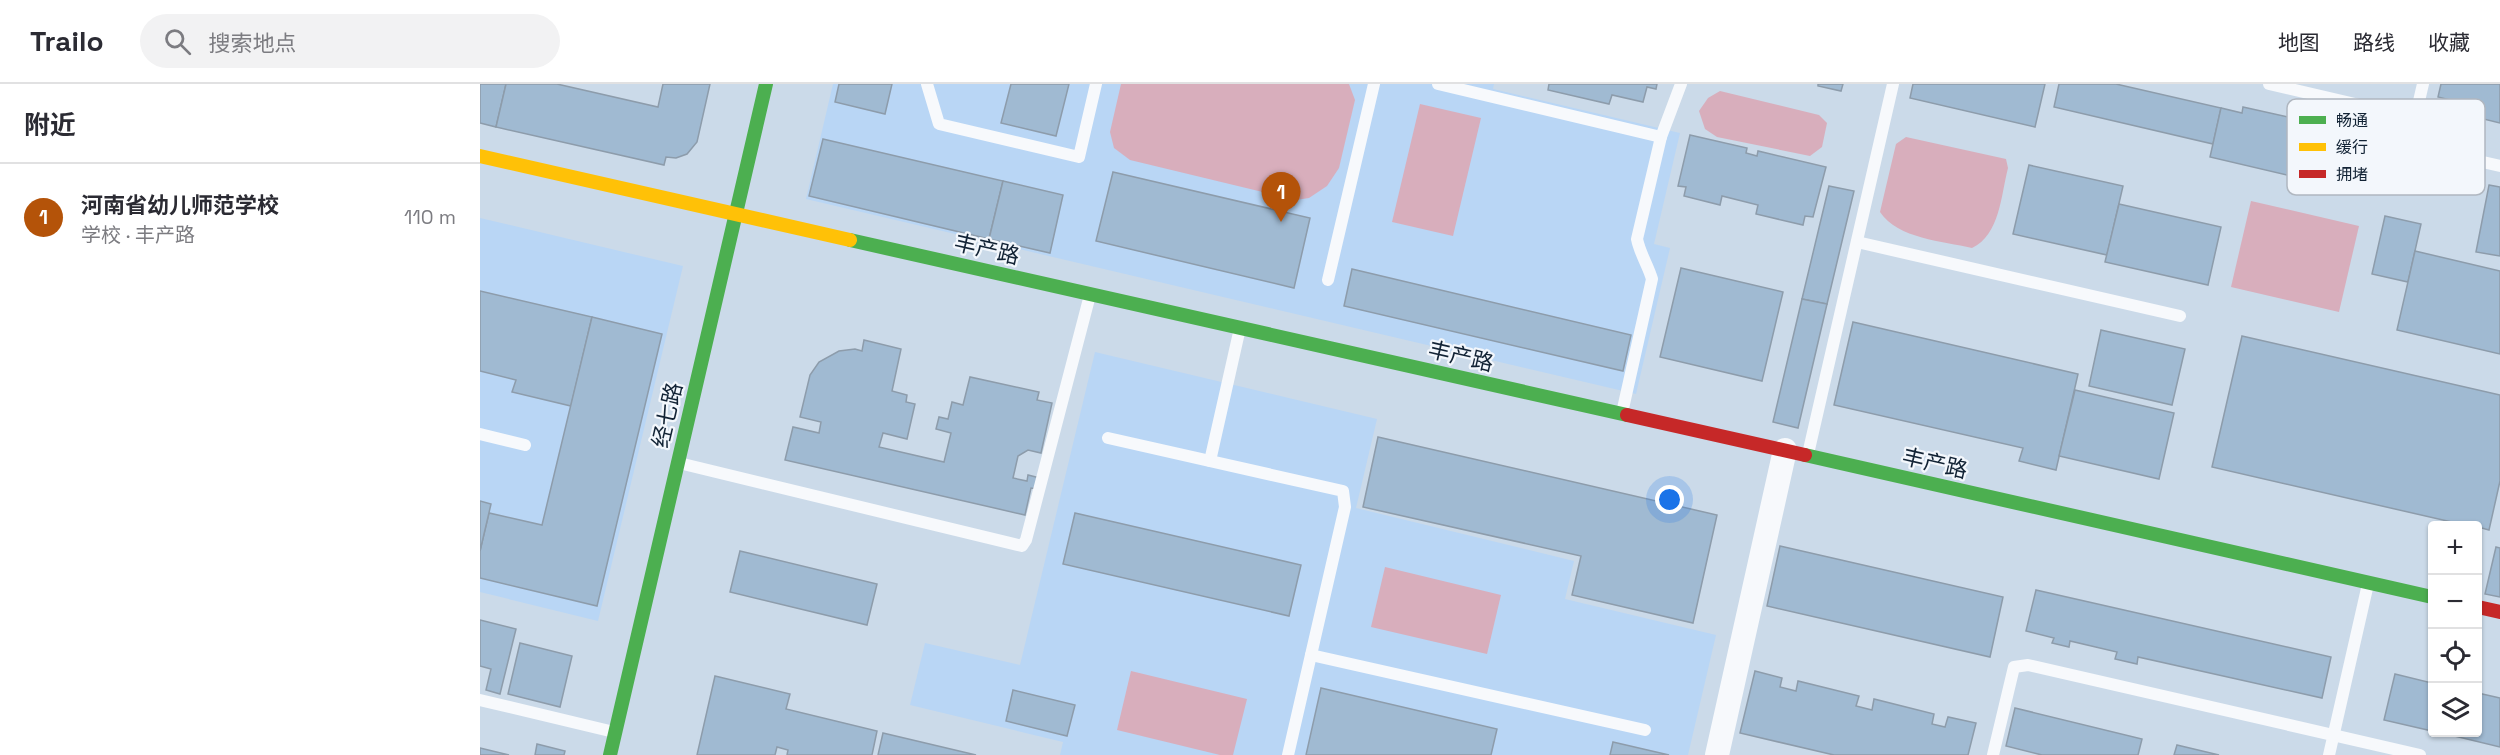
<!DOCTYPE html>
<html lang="zh">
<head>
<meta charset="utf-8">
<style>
  :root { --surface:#fff; --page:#f2f2f3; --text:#2b2b33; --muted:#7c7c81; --line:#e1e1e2; --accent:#b45309 }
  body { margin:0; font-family:"Space Grotesk","Noto Sans SC",sans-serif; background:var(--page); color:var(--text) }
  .controls { position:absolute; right:18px; bottom:18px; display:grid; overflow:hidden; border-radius:6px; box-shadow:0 2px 4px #0004 }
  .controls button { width:54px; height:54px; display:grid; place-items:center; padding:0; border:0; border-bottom:2px solid var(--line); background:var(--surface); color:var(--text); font:30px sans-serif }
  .you { position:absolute; left:1190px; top:416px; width:21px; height:21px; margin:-15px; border:4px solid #fff; border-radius:50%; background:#1a73e8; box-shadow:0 0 0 9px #1a73e833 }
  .badge { display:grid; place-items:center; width:39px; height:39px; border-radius:50%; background:var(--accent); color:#fff; font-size:20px; font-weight:700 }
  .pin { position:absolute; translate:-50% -50px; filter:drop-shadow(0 2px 3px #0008) }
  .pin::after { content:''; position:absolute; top:32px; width:21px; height:18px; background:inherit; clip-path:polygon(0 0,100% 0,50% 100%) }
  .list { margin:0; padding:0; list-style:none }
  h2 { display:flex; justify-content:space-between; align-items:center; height:78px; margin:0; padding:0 24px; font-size:26px }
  h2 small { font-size:20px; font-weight:400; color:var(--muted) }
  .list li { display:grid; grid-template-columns:39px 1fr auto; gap:18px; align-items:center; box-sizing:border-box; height:108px; padding:0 24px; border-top:2px solid var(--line) }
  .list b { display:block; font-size:22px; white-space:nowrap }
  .list p { margin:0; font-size:20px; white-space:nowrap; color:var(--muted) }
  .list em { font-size:20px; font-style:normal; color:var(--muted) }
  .icon { flex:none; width:33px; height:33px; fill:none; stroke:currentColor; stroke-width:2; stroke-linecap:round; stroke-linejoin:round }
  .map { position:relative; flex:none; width:2020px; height:671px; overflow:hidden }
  header { display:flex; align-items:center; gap:36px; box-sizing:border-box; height:84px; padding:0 30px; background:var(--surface); border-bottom:2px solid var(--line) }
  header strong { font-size:28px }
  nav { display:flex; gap:33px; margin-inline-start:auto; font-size:21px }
  .search { width:420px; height:54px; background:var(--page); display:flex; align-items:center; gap:15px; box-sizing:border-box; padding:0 21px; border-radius:33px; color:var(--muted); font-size:22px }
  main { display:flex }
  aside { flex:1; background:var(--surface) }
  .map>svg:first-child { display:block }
  .built { fill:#b9d6f5 }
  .green { fill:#d8aebc }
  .building { fill:#a0bad2; stroke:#8d9cab; stroke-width:1.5 }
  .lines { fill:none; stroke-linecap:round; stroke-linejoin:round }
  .lane { stroke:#f7f9fc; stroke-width:12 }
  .street { stroke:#f7f9fc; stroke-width:24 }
  .fast { stroke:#4caf50; stroke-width:14 }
  .slow { stroke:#ffc107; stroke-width:14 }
  .jam { stroke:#c62828; stroke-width:14 }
  .labels { text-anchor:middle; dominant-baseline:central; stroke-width:4.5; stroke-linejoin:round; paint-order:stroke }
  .street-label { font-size:22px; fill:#122335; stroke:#f3f7fc }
  .key { fill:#f3f7fc; stroke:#b0b7c0; stroke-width:1.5 }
  .key-label { font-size:16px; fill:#122335 }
</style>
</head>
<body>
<header>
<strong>Trailo</strong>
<div class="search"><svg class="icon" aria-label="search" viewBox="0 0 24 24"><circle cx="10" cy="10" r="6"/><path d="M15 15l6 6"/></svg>搜索地点</div>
<nav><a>地图</a><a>路线</a><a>收藏</a></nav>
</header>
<main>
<aside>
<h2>附近<small></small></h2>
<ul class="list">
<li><span class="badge">1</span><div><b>河南省幼儿师范学校</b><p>学校 · 丰产路</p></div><em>110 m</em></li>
</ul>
</aside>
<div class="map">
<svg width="2020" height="671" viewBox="0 0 2020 671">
  <rect width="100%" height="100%" fill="#cbdae9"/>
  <g class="built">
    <path d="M353,0H1014L1013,5L1200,49L1174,160L1190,164L1156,310L326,115Z"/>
    <path d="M0,134L203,182L118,537L0,508Z"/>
    <path d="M615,268L897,335L876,424L1094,477L1085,515L1236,551L1208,671H580L583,658L430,621L445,559L540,581Z"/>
  </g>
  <g class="green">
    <path d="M641,0H869L875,16L859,84L847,102L829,114L816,116L650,76L634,64L630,48Z"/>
    <path d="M1240,7L1339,31L1347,39L1342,63L1330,72L1237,53L1225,45L1219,27L1228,14Z"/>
    <path d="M940,20L1001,34L973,152L912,138Z"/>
    <path d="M1426,53L1526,75L1528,84C1521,111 1520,151 1492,164C1463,157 1418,155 1400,128L1416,60Z"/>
    <path d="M1771,117L1879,142L1859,228L1751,203Z"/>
    <path d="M905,483L1021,511L1007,570L891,543Z"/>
    <path d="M651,587L767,615L753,671H740L637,646Z"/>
  </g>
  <g class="building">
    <path d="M0,0H26L16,43L0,39Z"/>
    <path d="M26,0H77L178,23L183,0H230L217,58L207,70L196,74L186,73L184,81L16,43Z"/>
    <path d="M359,0H412L405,30L355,18Z"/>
    <path d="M531,0H589L576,52L521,39Z"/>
    <path d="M1069,0H1177L1176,5L1167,3L1163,18L1132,11L1129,20L1068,6Z"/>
    <path d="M1338,0H1363L1361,7L1338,2Z"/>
    <path d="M1433,0H1565L1555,43L1430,14Z"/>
    <path d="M1579,0H1636L1741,24L1733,60L1574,23Z"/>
    <path d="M1961,0H2020V39L1975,28L1978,18L1958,13Z"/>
    <path d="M1763,23L1812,34L1811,40L1838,46L1840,40L1888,51L1887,58L1899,60L1888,110L1730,73L1741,24L1762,29Z"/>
    <path d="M1210,51L1267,64L1266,69L1277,72L1278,67L1346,83L1333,133L1325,132L1323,141L1276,130L1278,121L1242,112L1240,121L1204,112L1206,103L1198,102Z"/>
    <path d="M343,55L523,97L509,155L329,112Z"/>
    <path d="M1549,81L1643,102L1627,171L1533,150Z"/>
    <path d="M633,88L830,134L814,204L616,157Z"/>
    <path d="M523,97L583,111L570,169L509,155Z"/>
    <path d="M2009,101L2020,103V172L1996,168Z"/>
    <path d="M1349,102L1374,107L1347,220L1322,215Z"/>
    <path d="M1639,120L1741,143L1728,201L1625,178Z"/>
    <path d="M1905,132L1941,140L1928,198L1892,190Z"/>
    <path d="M1935,167L2020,187V270L1917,246Z"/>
    <path d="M1201,184L1303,208L1282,297L1180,273Z"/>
    <path d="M872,185L1151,251L1143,287L864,222Z"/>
    <path d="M0,207L112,233L91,322L32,308L36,296L0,287Z"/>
    <path d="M1322,215L1347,220L1318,344L1293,338Z"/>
    <path d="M112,233L182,250L117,522L0,494V467L9,429L62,441Z"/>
    <path d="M1373,238L1598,290L1576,386L1539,377L1543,364L1354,321Z"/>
    <path d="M1621,246L1705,265L1692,321L1609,302Z"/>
    <path d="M1762,252L2020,311V397L2009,446L1998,443V442H1989L1732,383Z"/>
    <path d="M384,256L421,265L412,307L427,311L426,318L435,320L427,355L403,349L399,363L464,378L471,349L456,345L459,333L468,335L472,318L483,321L490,293L559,308L557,316L572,319L561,369L548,366L538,372L533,394L547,397L548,391L560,394L558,405L551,404L545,431L305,376L313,343L339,349L341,338L320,333L330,291L339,278L359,267L375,265L382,267Z"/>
    <path d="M1595,306L1694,329L1679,395L1579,372Z"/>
    <path d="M898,353L1237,431L1213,539L1092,511L1101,472L883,423Z"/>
    <path d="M0,417L11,420L0,467Z"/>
    <path d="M595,429L821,481L809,532L583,480Z"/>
    <path d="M1300,462L1523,513L1510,573L1287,522Z"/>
    <path d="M2016,463L2020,464V513L2005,510Z"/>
    <path d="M260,467L397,500L387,541L250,508Z"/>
    <path d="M1556,506L1851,573L1842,614L1658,573L1657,580L1635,575L1637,568L1590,557L1589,563L1572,559L1574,554L1546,547Z"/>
    <path d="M0,536L36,545L20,610L6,606L11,585L0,582Z"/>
    <path d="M40,559L92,572L80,623L28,610Z"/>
    <path d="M1275,587L1302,594L1300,603L1316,607L1318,597L1379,612L1376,622L1392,626L1394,615L1454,630L1452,640L1465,643L1468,633L1496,639L1488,671H1354L1260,649Z"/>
    <path d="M1915,590L1952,599V647L1904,636Z"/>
    <path d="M235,592L310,610L306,625L397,647L392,671H307L308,666L297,663L295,671H217Z"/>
    <path d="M841,604L1017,645L1011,671H826Z"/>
    <path d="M533,606L595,621L587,652L526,637Z"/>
    <path d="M1998,609L2020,614V663L1958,648H1998Z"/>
    <path d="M1535,624L1662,655L1658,671H1562L1526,662Z"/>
    <path d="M403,649L496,671H398Z"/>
    <path d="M1133,658L1189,671H1130Z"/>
    <path d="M57,660L85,667L84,671H55Z"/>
    <path d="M1697,661L1739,671H1694Z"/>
    <path d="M0,664L29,671H0Z"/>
  </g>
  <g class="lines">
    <g class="lane">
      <path d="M447,0L459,40L599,73L616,0"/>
      <path d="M958,0L1181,53"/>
      <path d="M1789,0L1935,34L1943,0"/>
      <path d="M1935,34L1934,57L1936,63L2020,82"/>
      <path d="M1377,158L1700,232"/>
      <path d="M848,196L894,0"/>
      <path d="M1142,329L1172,195C1168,181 1160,170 1157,155L1181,53L1201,0"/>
      <path d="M0,350L45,361"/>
      <path d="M628,354L863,407L865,423L808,671"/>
      <path d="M1328,370L1413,0"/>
      <path d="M730,377L760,244"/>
      <path d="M199,379L542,462L546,456L610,211"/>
      <path d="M831,571L1165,646"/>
      <path d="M0,616L134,648"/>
      <path d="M1513,671L1534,583L1548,581L1940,671"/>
      <path d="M1849,671L1888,500"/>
    </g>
    <path class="street" d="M1237,671L1305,366"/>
    <g class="fast">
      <path d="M370,156L1147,331"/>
      <path d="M1325,371L1952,513"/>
      <path d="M130,671L286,0"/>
    </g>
    <path class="slow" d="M0,72L370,156"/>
    <g class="jam">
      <path d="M1147,331L1325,371"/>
      <path d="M1998,523L2020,528"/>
    </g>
  </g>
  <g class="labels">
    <g class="street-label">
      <text transform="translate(507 165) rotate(13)">丰产路</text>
      <text transform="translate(981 272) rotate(13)">丰产路</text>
      <text transform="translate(187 331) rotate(-77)">经七路</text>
      <text transform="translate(1455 379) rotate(13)">丰产路</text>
    </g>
  </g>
  <rect x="1807" y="15" width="198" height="96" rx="9" class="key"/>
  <rect x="1819" y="32" width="27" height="8" fill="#4caf50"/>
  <rect x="1819" y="59" width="27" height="8" fill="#ffc107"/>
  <rect x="1819" y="86" width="27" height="8" fill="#c62828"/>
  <g class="key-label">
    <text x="1856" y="42">畅通</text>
    <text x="1856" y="69">缓行</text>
    <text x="1856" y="96">拥堵</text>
  </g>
</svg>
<div class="controls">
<button>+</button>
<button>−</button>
<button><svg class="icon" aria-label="locate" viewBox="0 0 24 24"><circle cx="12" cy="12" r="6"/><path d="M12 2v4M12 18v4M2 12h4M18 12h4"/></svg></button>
<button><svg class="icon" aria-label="layers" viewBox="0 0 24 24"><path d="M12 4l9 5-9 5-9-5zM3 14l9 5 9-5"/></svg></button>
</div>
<div class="you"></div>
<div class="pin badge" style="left:801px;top:138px">1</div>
</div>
</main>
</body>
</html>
